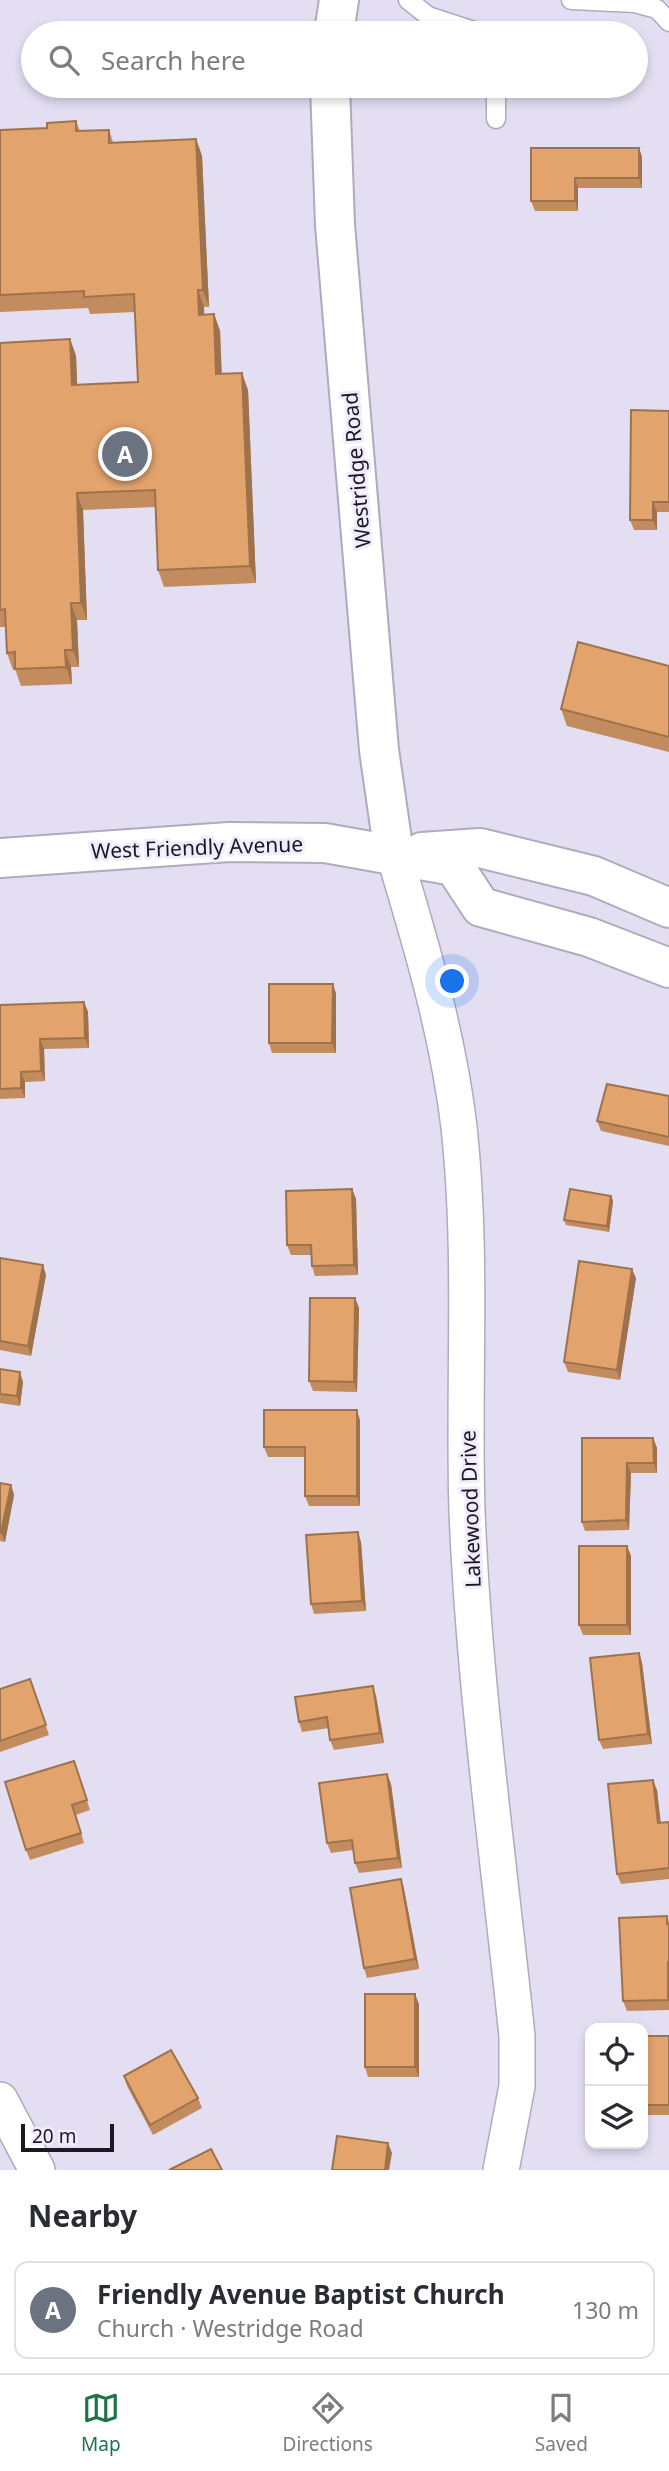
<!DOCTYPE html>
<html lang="en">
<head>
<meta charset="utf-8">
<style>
  :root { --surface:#fff; --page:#f7f7f7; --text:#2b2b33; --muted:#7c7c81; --line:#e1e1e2; --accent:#207345 }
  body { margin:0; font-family:"Noto Sans",sans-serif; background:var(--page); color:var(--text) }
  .controls { position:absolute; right:21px; bottom:21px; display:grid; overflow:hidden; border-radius:14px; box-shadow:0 4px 10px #0003 }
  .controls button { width:63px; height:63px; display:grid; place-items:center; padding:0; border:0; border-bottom:2px solid var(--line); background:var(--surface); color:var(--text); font:35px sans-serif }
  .scale { position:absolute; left:21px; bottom:18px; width:93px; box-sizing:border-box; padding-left:7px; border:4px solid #1b1920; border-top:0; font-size:19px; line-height:24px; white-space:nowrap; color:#1b1920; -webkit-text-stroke:5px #f0ecfd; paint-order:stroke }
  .you { position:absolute; left:453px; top:982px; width:24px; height:24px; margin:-18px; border:5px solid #fff; border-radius:50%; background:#1a73e8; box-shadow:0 0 0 10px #1a73e833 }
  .badge { display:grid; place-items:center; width:46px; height:46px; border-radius:50%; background:var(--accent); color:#fff; font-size:23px; font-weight:700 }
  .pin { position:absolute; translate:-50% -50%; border:4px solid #fff; box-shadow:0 2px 7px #0006 }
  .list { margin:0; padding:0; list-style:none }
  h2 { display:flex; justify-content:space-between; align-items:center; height:91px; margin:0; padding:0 28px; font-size:30px }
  h2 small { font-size:23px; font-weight:400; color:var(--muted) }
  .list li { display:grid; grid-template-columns:46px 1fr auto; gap:21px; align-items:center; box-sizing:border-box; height:98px; margin:0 14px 14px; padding:0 14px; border:2px solid var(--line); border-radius:14px }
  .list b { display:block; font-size:26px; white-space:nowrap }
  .list p { margin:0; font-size:23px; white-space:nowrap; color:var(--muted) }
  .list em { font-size:23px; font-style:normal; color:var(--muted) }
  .icon { flex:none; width:38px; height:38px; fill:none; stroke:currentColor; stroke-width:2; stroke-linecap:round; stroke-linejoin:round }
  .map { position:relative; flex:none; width:669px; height:2170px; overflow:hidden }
  .search { position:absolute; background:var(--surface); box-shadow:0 4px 10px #0003; left:21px; right:21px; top:21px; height:77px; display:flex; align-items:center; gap:18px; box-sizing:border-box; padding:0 24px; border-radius:38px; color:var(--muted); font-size:26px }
  .sheet { height:203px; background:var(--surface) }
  nav { display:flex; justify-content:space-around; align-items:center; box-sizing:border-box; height:98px; border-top:2px solid var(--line); background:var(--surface); font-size:19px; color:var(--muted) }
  nav a { display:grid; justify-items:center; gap:4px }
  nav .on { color:var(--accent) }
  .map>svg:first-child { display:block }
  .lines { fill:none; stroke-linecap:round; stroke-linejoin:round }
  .lane-casing { stroke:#b0aabe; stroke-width:21 }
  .street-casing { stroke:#b0aabe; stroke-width:38 }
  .secondary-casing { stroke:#b0aabe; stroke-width:42 }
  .lane { stroke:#fff; stroke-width:18 }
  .street { stroke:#fff; stroke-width:35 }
  .secondary { stroke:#fff; stroke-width:38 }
  .wall { fill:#c28c5e }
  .shaded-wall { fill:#9e724c }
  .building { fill:#e2a36d; stroke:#9e724c; stroke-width:2 }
  .labels { text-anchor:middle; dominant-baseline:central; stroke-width:6; stroke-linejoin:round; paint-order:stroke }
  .street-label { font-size:21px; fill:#1b1920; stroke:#f0ecfd }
</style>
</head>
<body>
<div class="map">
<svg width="669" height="2170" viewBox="0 0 669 2170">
  <rect width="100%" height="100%" fill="#e4def3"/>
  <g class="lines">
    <defs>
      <g id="lane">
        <path d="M408,0L428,16L480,33"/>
        <path d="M571,0L635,3L657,9L669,22"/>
        <path d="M496,119V86"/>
      </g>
      <g id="street">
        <path d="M394,854C421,944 448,1034 459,1127C473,1255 463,1383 467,1511C474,1686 499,1862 517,2036V2086L501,2170"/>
        <path d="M0,2100L37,2170"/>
      </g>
      <g id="secondary">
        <path d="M334,33L339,0"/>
        <path d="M330,86L335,225L379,750L394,854"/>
        <path d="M422,852L480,848L594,876L669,908"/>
        <path d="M0,858L229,842L325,843L454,866L481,907L589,937L669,968"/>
      </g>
    </defs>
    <use href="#lane" class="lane-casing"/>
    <use href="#street" class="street-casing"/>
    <use href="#secondary" class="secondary-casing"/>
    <use href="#lane" class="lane"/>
    <use href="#street" class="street"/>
    <use href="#secondary" class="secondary"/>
  </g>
  <g class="wall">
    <path d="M76,121L80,131L109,130L113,142L196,139L202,156L209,307H204V314H214L220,331L222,374L248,390L256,583L164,587L158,570L155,507L83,510L87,620H77L79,667H71L72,684L21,686L15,669L13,670L7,653L6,627H0V343L70,339L76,356L77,385L138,382L135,312L90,314L88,308L0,312V130L47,128Z"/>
    <path d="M531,148H639L642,157V188H578V211H535L531,201Z"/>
    <path d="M669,411V512H657V530H634L630,520Z"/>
    <path d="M669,666V752L567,726L561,709Z"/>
    <path d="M333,984L336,994V1053H272L269,1043Z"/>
    <path d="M84,1002L88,1012L89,1048L44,1049L45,1081L25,1082V1098L0,1099V1005Z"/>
    <path d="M669,1096V1146L601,1131L597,1121Z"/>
    <path d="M352,1189L356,1199L358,1275L315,1276L312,1266L311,1255H291L287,1245Z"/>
    <path d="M611,1196L613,1201L609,1232L566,1225L564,1220Z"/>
    <path d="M0,1258L46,1275L31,1356L0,1350Z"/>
    <path d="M636,1278L620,1380L568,1372L564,1362Z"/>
    <path d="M355,1298L359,1308L357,1392L313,1391L309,1381Z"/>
    <path d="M0,1369L23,1382L20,1406L0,1403Z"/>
    <path d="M360,1420V1506H309L305,1496V1457H268L264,1447Z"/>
    <path d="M582,1438H653L657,1448V1473H631L629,1530L585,1531L582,1522Z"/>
    <path d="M0,1483L11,1485L14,1495L5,1542L0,1541Z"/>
    <path d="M361,1542L366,1611L314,1614L311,1604Z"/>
    <path d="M627,1546L631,1556V1635H583L579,1625Z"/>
    <path d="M639,1653L642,1663L652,1744L603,1749L599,1740Z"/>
    <path d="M30,1679L49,1735L0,1752V1689Z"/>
    <path d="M376,1696L384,1743L334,1750L330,1740L329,1728L302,1732L299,1722Z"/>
    <path d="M74,1761L90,1810L76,1815L84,1843L30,1860L26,1850Z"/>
    <path d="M387,1774L391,1784L402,1868L359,1873L355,1863L353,1850L331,1853L327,1843Z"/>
    <path d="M657,1790L660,1823L669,1822V1879L621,1884L617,1874Z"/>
    <path d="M401,1879L404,1889L419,1969L367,1978L364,1968Z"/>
    <path d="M667,1916L669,1922V2010L627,2011L623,2001Z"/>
    <path d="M419,2004V2077H368L365,2067Z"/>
    <rect x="643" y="2036" width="26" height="79"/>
    <path d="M124,2076L198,2098L202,2108L153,2135L127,2086Z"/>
  </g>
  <g class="shaded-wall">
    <path d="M196,139L202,156L209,307L203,290Z"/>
    <path d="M639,148L642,157V188L639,178Z"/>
    <path d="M575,178L578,188V211L575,201Z"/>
    <path d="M198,290L204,307L205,332L199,315Z"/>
    <path d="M214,314L220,331L222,391L216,374Z"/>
    <path d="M70,339L76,356L78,402L72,385Z"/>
    <path d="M242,373L248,390L256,583L250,566Z"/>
    <path d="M77,493L83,510L87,620L81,603Z"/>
    <path d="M653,502L657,512V530L653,520Z"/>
    <path d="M71,603L77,620L79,667L73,650Z"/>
    <path d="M65,650L71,667L72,684L66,667Z"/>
    <path d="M333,984L336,994V1053L332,1043Z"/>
    <path d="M84,1002L88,1012L89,1048L85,1038Z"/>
    <path d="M40,1039L44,1049L45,1081L41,1071Z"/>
    <path d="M21,1072L25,1082V1098L21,1088Z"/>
    <path d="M352,1189L356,1199L358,1275L354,1265Z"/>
    <path d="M611,1196L613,1201L609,1232L607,1226Z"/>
    <path d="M43,1265L46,1275L31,1356L28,1346Z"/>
    <path d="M632,1269L636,1278L620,1380L617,1370Z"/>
    <path d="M355,1298L359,1308L357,1392L354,1382Z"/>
    <path d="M20,1372L23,1382L20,1406L17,1396Z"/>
    <path d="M357,1410L360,1420V1506L357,1496Z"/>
    <path d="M653,1438L657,1448V1473L654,1463Z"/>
    <path d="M627,1463L631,1473L629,1530L626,1520Z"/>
    <path d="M11,1485L14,1495L5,1542L1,1532Z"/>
    <path d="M358,1532L361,1542L366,1611L362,1601Z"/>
    <path d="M627,1546L631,1556V1635L627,1625Z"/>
    <path d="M639,1653L642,1663L652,1744L648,1734Z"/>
    <path d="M373,1686L376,1696L384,1743L380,1733Z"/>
    <path d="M387,1774L391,1784L402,1868L398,1858Z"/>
    <path d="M653,1780L657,1790L662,1833L658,1823Z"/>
    <path d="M401,1879L404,1889L419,1969L415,1959Z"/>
    <path d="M668,1962L669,1966V2002L668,2000Z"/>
    <path d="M415,1994L419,2004V2077L415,2067Z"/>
    <path d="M388,2143L392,2153L389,2170H385Z"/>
  </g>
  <g class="building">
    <path d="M76,121V131L109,130V143L196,139L203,290H198L199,315L214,314L216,374L242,373L250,566L158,570L155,490L77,493L81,603H71L73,650H65L66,667L15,669V652L7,653L5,609L0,610V343L70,339L72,385L138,382L134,294L84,297V291L0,295V130L47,128V123Z"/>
    <path d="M531,148H639V178H575V201H531Z"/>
    <path d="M631,410L669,411V502H653V520H630Z"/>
    <path d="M578,642L669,666V737L561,709Z"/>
    <path d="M269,984H333L332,1043H269Z"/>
    <path d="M84,1002L85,1038L40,1039L41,1071L21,1072V1088L0,1089V1005Z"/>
    <path d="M607,1084L669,1096V1137L597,1121Z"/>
    <path d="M352,1189L354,1265L312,1266L311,1245H287L286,1191Z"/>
    <path d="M570,1189L611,1196L607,1226L564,1220Z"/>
    <path d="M0,1258L43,1265L28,1346L0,1341Z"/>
    <path d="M579,1261L632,1269L617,1370L564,1362Z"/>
    <path d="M310,1298H355L354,1382L309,1381Z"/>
    <path d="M0,1369L20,1372L17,1396L0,1394Z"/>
    <path d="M264,1410H357V1496H305V1447H264Z"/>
    <path d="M582,1438H653L654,1463H627L626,1520L582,1522Z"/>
    <path d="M0,1483L11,1485L1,1532H0Z"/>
    <path d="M358,1532L362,1601L311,1604L306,1535Z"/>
    <rect x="579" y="1546" width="48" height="79"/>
    <path d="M639,1653L648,1734L599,1740L590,1658Z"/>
    <path d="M30,1679L46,1725L0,1741V1689Z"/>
    <path d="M373,1686L380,1733L330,1740L327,1717L299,1722L295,1697Z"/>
    <path d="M74,1761L87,1800L72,1805L81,1833L26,1850L5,1782Z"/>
    <path d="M387,1774L398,1858L355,1863L352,1840L327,1843L319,1783Z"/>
    <path d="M653,1780L658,1823L669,1822V1868L617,1874L608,1784Z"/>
    <path d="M401,1879L415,1959L364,1968L350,1888Z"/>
    <path d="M667,1916V1924H669V1962H668V2000L623,2001L619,1918Z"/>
    <rect x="365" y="1994" width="50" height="73"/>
    <rect x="643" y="2036" width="26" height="69"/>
    <path d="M171,2050L198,2098L150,2125L124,2076Z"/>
    <path d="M337,2136L388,2143L385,2170H332Z"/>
    <path d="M211,2149L222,2170H169Z"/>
  </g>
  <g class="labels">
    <g class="street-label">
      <text transform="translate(356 470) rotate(-95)">Westridge Road</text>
      <text transform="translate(197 847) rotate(-2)">West Friendly Avenue</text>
      <text transform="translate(470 1509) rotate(-92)">Lakewood Drive</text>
    </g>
  </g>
</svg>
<div class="controls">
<button><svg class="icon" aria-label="locate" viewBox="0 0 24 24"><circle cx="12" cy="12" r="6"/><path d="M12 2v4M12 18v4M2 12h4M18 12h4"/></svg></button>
<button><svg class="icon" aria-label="layers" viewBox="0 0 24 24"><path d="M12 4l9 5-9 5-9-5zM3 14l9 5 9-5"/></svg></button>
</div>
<div class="scale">20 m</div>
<div class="you"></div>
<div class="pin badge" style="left:125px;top:454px;background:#6b7280">A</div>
<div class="search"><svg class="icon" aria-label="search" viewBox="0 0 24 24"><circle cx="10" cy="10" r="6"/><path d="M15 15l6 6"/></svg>Search here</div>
</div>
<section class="sheet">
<h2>Nearby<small></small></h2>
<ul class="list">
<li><span class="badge" style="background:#6b7280">A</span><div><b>Friendly Avenue Baptist Church</b><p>Church · Westridge Road</p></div><em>130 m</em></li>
</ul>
</section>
<nav>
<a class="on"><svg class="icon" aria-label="map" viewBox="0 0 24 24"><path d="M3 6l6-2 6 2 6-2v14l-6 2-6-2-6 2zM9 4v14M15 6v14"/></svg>Map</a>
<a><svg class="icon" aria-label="directions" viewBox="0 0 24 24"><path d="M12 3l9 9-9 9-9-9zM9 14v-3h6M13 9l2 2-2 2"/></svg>Directions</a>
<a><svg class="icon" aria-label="saved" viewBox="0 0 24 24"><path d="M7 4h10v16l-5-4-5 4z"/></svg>Saved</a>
</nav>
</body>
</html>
